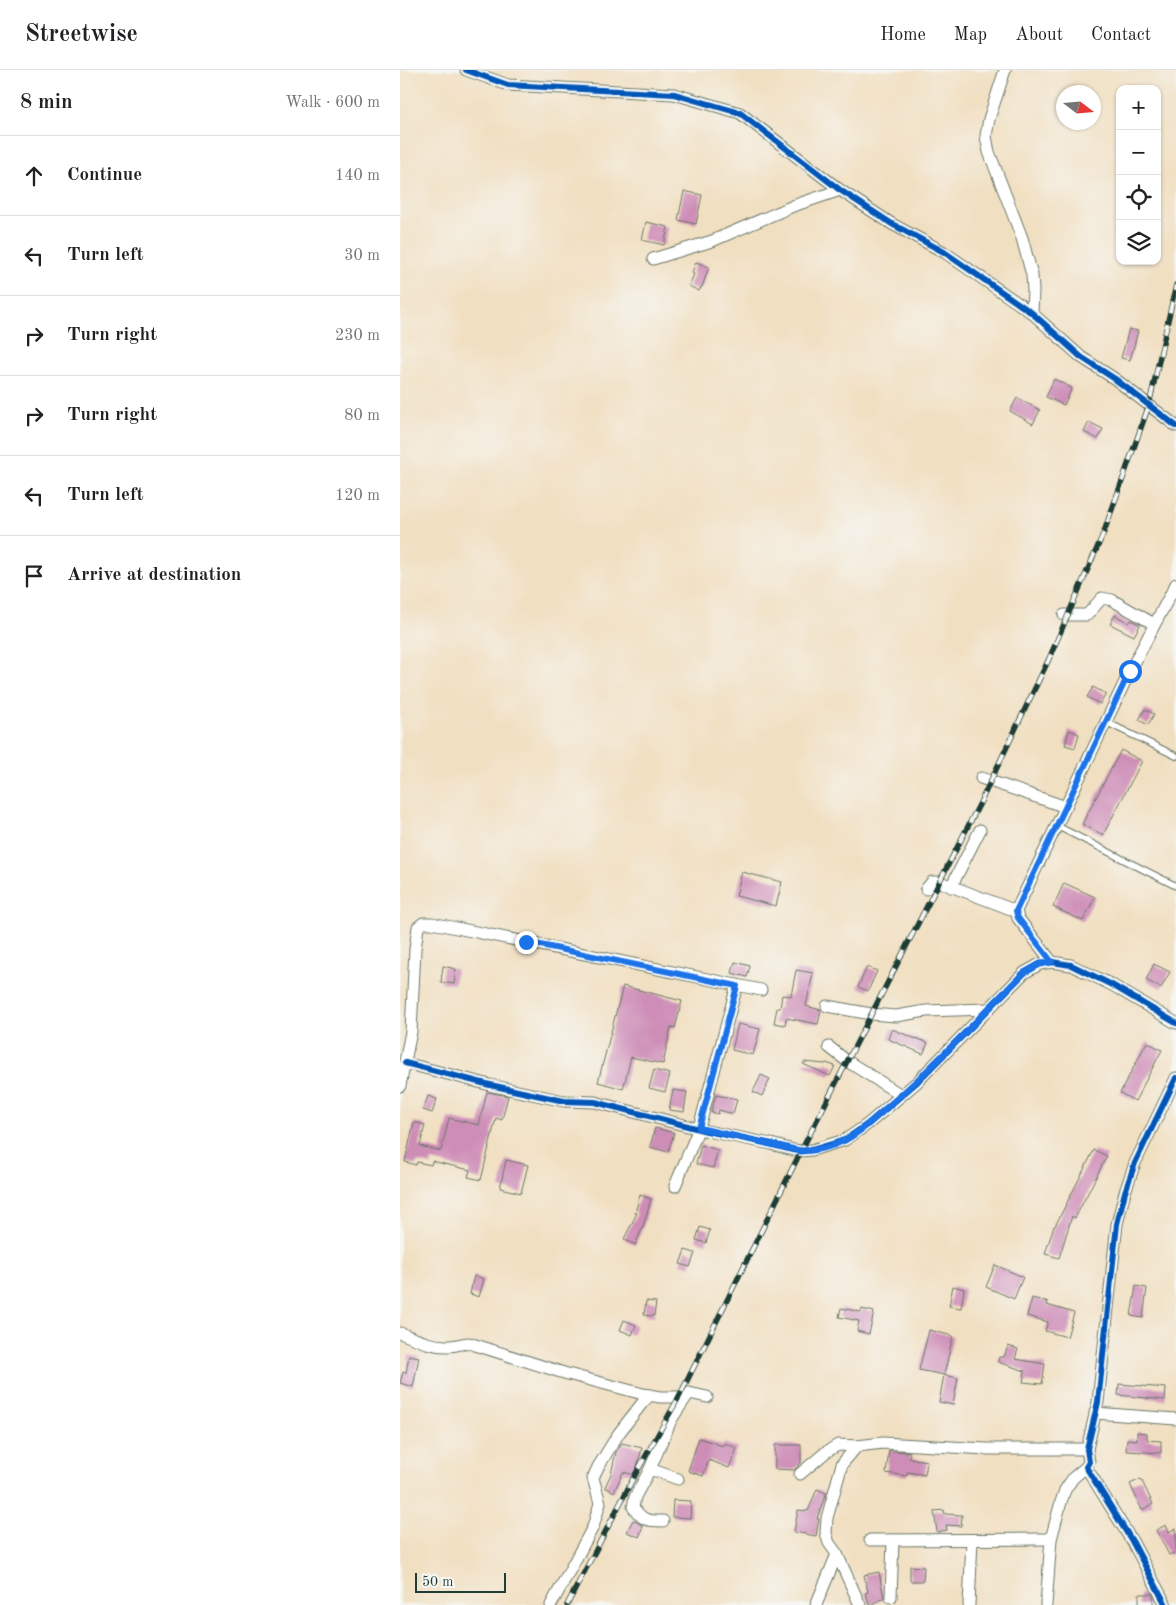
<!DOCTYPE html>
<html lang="en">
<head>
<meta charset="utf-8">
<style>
  :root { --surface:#fff; --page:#f2f2f2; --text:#202124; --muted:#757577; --line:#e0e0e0 }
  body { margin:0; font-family:"Old Standard TT",serif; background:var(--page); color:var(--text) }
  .controls { position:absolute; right:15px; top:15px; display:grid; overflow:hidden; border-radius:10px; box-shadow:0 1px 4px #0004 }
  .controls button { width:45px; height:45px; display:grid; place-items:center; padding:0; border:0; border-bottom:1px solid var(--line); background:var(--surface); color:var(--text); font:25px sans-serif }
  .compass { position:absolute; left:656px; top:15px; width:45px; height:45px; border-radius:50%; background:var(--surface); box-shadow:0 1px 4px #0004; rotate:106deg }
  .scale { position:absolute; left:15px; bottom:12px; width:91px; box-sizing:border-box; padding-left:5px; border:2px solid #1f3d34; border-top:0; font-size:14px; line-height:18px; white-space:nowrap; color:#1f3d34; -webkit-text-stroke:4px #f6f6f2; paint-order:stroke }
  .stop { position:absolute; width:15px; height:15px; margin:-11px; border:4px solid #1a73e8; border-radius:50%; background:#fff }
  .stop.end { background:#1a73e8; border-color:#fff; box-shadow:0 1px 5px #0008 }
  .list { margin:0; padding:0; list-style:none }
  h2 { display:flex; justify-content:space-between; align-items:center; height:65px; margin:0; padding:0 20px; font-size:21px }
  h2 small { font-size:16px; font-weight:400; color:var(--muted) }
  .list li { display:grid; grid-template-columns:32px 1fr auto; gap:15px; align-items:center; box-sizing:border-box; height:80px; padding:0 20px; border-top:1px solid var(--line) }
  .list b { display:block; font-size:19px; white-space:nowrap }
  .list em { font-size:16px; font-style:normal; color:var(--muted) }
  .icon { flex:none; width:28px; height:28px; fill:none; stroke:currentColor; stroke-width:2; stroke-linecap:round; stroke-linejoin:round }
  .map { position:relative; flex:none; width:776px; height:1535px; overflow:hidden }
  header { display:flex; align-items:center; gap:30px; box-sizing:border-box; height:70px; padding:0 25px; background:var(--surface); border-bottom:1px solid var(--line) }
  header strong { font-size:24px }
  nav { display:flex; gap:28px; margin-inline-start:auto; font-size:18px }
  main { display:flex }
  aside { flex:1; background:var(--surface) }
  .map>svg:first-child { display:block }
  .building { fill:#ce8db7 }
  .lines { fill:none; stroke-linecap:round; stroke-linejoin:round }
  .service-casing { stroke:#687665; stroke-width:8 }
  .minor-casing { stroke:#687665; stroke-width:13 }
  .service { stroke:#fff; stroke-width:5.5 }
  .minor { stroke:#fff; stroke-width:11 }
  .rail-casing { stroke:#1f3d34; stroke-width:5.5 }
  .rail { stroke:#f6f6f2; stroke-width:4; stroke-dasharray:11; stroke-linecap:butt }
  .cycleway-casing { stroke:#f6f6f2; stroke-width:9 }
  .cycleway { stroke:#0057b8; stroke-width:6 }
  .route { stroke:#1a73e8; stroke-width:6 }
</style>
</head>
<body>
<header>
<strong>Streetwise</strong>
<nav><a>Home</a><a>Map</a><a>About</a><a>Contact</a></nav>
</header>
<main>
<aside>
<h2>8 min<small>Walk · 600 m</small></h2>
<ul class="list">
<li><svg class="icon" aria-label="ahead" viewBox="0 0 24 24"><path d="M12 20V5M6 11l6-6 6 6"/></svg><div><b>Continue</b></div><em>140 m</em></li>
<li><svg class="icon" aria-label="left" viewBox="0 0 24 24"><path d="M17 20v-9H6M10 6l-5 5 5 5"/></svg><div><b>Turn left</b></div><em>30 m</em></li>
<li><svg class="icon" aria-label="right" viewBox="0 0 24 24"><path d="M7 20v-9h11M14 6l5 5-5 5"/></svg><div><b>Turn right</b></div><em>230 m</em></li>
<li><svg class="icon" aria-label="right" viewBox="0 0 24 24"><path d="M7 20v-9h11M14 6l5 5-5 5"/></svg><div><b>Turn right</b></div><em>80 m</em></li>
<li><svg class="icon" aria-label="left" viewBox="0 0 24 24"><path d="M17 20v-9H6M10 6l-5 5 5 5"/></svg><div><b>Turn left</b></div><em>120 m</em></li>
<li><svg class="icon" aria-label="arrive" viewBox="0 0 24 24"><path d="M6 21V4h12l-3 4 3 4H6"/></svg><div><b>Arrive at destination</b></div></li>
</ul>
</aside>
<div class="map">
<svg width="776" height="1535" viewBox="0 0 776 1535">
  <rect width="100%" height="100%" fill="#f6f6f2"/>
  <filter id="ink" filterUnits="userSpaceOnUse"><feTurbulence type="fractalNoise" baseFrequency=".02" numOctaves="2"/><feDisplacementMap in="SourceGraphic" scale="10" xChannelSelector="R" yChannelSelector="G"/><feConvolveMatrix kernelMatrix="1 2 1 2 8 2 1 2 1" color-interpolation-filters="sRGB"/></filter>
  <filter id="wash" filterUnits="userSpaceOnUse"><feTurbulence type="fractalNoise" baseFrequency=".0096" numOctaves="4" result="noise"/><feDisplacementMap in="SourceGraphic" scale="20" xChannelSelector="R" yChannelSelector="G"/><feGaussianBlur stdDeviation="1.12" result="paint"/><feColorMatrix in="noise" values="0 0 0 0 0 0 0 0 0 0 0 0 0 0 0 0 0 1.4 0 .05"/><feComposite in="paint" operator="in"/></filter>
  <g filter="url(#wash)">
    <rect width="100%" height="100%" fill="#f1dfc1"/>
    <g id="blocks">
      <g class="building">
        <path d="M284,121L302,125L296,154L278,150Z"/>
        <path d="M246,152L268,157L264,175L242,170Z"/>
        <path d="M296,192L309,197L302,217H301L299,221L289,216L294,204L292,203Z"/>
        <path d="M729,259L738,261L730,290L721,288Z"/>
        <path d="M654,309L672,318L664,335L646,327Z"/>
        <path d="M617,328L640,340L633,354L610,341Z"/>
        <path d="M689,352L703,359L698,369L684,362Z"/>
        <path d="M715,545L729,553L731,550L740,555L734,566L710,554Z"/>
        <path d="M693,617L706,624L700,634L687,627Z"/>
        <path d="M745,639L754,644L748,655L739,650Z"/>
        <path d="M669,660L679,664L675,678L665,675Z"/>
        <path d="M721,680L742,691L703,765L682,754Z"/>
        <path d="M342,802L382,812L376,836L336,826Z"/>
        <path d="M664,813L695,827L683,851L653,837Z"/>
        <path d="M335,892L350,896L347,907L332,903Z"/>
        <path d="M754,894L770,902L761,918L746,910Z"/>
        <path d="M43,896L56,899L54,914L41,912Z"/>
        <path d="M467,897L477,901L468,921L458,917Z"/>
        <path d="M396,900L413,903L406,936L421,940L418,954L386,948L385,955L374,953L377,938H380L382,925L391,926Z"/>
        <path d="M223,916L282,931L275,958L271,957L263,994L231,987L223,1019L198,1012Z"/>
        <path d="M338,954L360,959L353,985L332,980Z"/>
        <path d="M492,959L516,969V968L528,973L523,984L488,969Z"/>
        <path d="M747,972L762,980L735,1031L720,1023Z"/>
        <path d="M404,992L425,994L426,993L435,996L430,1006L403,994Z"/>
        <path d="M254,1000L270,1004L265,1022L249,1018Z"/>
        <path d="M361,1005L370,1009L362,1026L353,1022Z"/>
        <path d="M273,1020L287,1022L284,1042L269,1040Z"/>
        <path d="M87,1022L108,1026L102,1050L96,1048L81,1110L68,1107L70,1100L57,1097L32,1091L31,1095L17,1092L16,1095L5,1092L14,1052L25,1055L20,1076L41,1081L49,1048L79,1055Z"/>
        <path d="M316,1025L337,1029L333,1044L319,1040L318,1044L311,1042Z"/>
        <path d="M28,1026L37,1029L32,1043L23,1040Z"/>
        <path d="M255,1058L274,1063L268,1082L250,1077Z"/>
        <path d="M301,1075L318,1080L313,1098L296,1094Z"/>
        <path d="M694,1080L707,1086L675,1148L672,1146L659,1188L645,1184L654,1156H655Z"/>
        <path d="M106,1090L128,1095L121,1123L100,1118Z"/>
        <path d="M240,1125L251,1129L243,1157L235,1175L224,1169L237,1143H235Z"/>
        <path d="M300,1157L310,1160L306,1173L296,1170Z"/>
        <path d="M285,1180L295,1183L290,1197L280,1194Z"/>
        <path d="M595,1195L623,1207L614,1229L586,1217Z"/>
        <path d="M74,1206L84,1209L79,1227L70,1224Z"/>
        <path d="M553,1216L564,1219L561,1238L549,1236Z"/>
        <path d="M736,1216L747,1218L743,1248L731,1246Z"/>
        <path d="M632,1228L648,1232L647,1235L674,1243L667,1267L645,1261L648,1252L627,1246Z"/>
        <path d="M246,1231L256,1232L254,1246L244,1245Z"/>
        <path d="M441,1238L461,1242L462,1239L474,1242L469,1264L457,1261L459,1251L439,1247Z"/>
        <path d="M224,1250L236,1255L232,1265L220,1260Z"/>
        <path d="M529,1260L553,1266L544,1305L519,1300Z"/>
        <path d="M608,1276L618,1279L615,1289L645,1294L642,1314L623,1312L625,1301L598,1292L599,1287H604Z"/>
        <path d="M9,1285L19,1287L13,1317L0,1313L3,1302L6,1303Z"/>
        <path d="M544,1305L558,1308L553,1335L539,1332Z"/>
        <path d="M719,1314L766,1318L765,1330L718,1325Z"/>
        <path d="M737,1362L747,1363V1370L761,1371V1383L726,1381L727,1369L737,1370Z"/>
        <path d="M299,1368L323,1376L324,1373L337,1378L329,1398L309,1390L303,1406L288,1401Z"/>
        <path d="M222,1373L242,1378L235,1405L223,1402L214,1422L205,1417L211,1404L216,1382Z"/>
        <path d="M375,1375H401V1393L394,1400L375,1399Z"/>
        <path d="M489,1381L510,1382L509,1388L527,1391L525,1405L507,1402V1406L486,1403Z"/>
        <path d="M741,1409L753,1434L742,1440L730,1414Z"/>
        <path d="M417,1419L426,1423L417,1449H419L416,1466L394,1462L398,1440L408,1441Z"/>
        <path d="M273,1430L291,1431L290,1448L272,1447Z"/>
        <path d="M544,1440L545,1444L562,1445L561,1456L546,1455L547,1460L537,1462L534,1441Z"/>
        <path d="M233,1450L243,1456L239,1467L227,1462Z"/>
        <path d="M766,1455L769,1462L776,1458V1482L769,1485L756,1460Z"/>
        <path d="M510,1496L524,1497L523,1511H510Z"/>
        <path d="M479,1502L484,1528L470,1535L465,1523L468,1522L464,1505Z"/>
        <path d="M739,1524H752L753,1527V1535H739Z"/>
      </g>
    </g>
  </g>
  <g filter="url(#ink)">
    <use href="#blocks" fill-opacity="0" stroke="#687665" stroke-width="1"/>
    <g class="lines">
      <defs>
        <g id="service">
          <path d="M706,652L776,686"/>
          <path d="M657,756L776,816"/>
        </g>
        <g id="minor">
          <path d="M66,0L108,15L274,24L340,43L440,120L492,154L544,182L632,243L681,287L715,309L776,356"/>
          <path d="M605,0L589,49L586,66L589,82L622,168L632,205L633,220L632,243"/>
          <path d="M253,189L312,171L393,136L440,120"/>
          <path d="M664,545H687L702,528L712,530L754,554"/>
          <path d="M581,708L666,737"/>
          <path d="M551,817L580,760"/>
          <path d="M526,819L532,812H540L616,841"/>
          <path d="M652,892L618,848L616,841L730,601L776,514"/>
          <path d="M427,936L471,944L496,946L526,941L587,939"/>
          <path d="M429,977L447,991L501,1025"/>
          <path d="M5,993L90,1015L164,1031L195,1032L307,1061L371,1074L393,1080L401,1081L412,1080L445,1070L468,1054L517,1012L624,903L640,894L652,892L671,895L712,915L776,953"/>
          <path d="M0,1016L11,962L15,879L18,857L23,853H32L361,920"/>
          <path d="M275,1116L299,1058L337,915"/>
          <path d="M0,1263C16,1269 32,1277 49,1276C56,1276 62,1273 69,1273L164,1303L243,1324L260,1327H279L289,1323"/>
          <path d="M695,1343L776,1349"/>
          <path d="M250,1399L278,1409"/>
          <path d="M400,1404L426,1382L438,1375L457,1376"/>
          <path d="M263,1451C247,1451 243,1451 233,1437L235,1427L250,1399L271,1350L289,1323L307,1327"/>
          <path d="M470,1470L651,1469"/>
          <path d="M491,1527L493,1470"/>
          <path d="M151,1535L193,1457L200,1433L193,1408L198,1397L219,1363L243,1332L250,1325"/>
          <path d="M416,1535L437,1484"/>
          <path d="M460,1535L437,1484L429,1473L426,1463L427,1448L442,1394L457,1376L483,1373L586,1379H687"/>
          <path d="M569,1535L572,1470"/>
          <path d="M646,1535L651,1469L661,1432L665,1420L673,1408L686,1397"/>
          <path d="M766,1535L732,1471L686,1397L689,1392L687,1379L698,1332L717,1154L725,1122L735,1093L776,1008"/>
        </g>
      </defs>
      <use href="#service" class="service-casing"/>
      <use href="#minor" class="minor-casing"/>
      <use href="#service" class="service"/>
      <use href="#minor" class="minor"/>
      <defs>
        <path id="rail" d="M167,1535L235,1405L279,1327L401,1081L581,731L648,591L704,462L749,335L776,215"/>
      </defs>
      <use href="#rail" class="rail-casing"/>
      <use href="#rail" class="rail"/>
      <defs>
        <g id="cycleway">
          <path d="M66,0L108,15L274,24L340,43L440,120L492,154L544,182L632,243L681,287L715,309L776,356"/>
          <path d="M5,993L90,1015L164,1031L195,1032L307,1061L371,1074L393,1080L401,1081L412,1080L445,1070L468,1054L517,1012L624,903L640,894L652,892L671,895L712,915L776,953"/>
          <path d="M766,1535L732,1471L686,1397L689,1392L687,1379L698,1332L717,1154L725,1122L735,1093L776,1008"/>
        </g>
      </defs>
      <use href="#cycleway" class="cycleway-casing"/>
      <use href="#cycleway" class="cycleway"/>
    </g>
  </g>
  <g class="lines" filter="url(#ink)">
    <path class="route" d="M126,872L337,916L299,1058L401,1081C415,1081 432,1077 445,1070C463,1061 478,1045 493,1032C539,992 580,946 624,903L640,894L652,892L618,848L616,841L730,601"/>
  </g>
</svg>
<div class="controls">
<button>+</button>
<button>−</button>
<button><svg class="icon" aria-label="locate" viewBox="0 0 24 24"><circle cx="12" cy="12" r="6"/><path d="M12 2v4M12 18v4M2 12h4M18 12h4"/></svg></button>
<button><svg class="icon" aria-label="layers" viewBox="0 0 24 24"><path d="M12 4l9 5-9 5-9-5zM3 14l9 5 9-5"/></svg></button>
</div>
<svg class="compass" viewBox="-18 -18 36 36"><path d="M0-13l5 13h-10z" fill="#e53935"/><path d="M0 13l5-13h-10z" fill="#757577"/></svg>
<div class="scale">50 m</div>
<div class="stop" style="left:730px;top:601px"></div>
<div class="stop end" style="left:126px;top:872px"></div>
</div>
</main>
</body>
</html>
